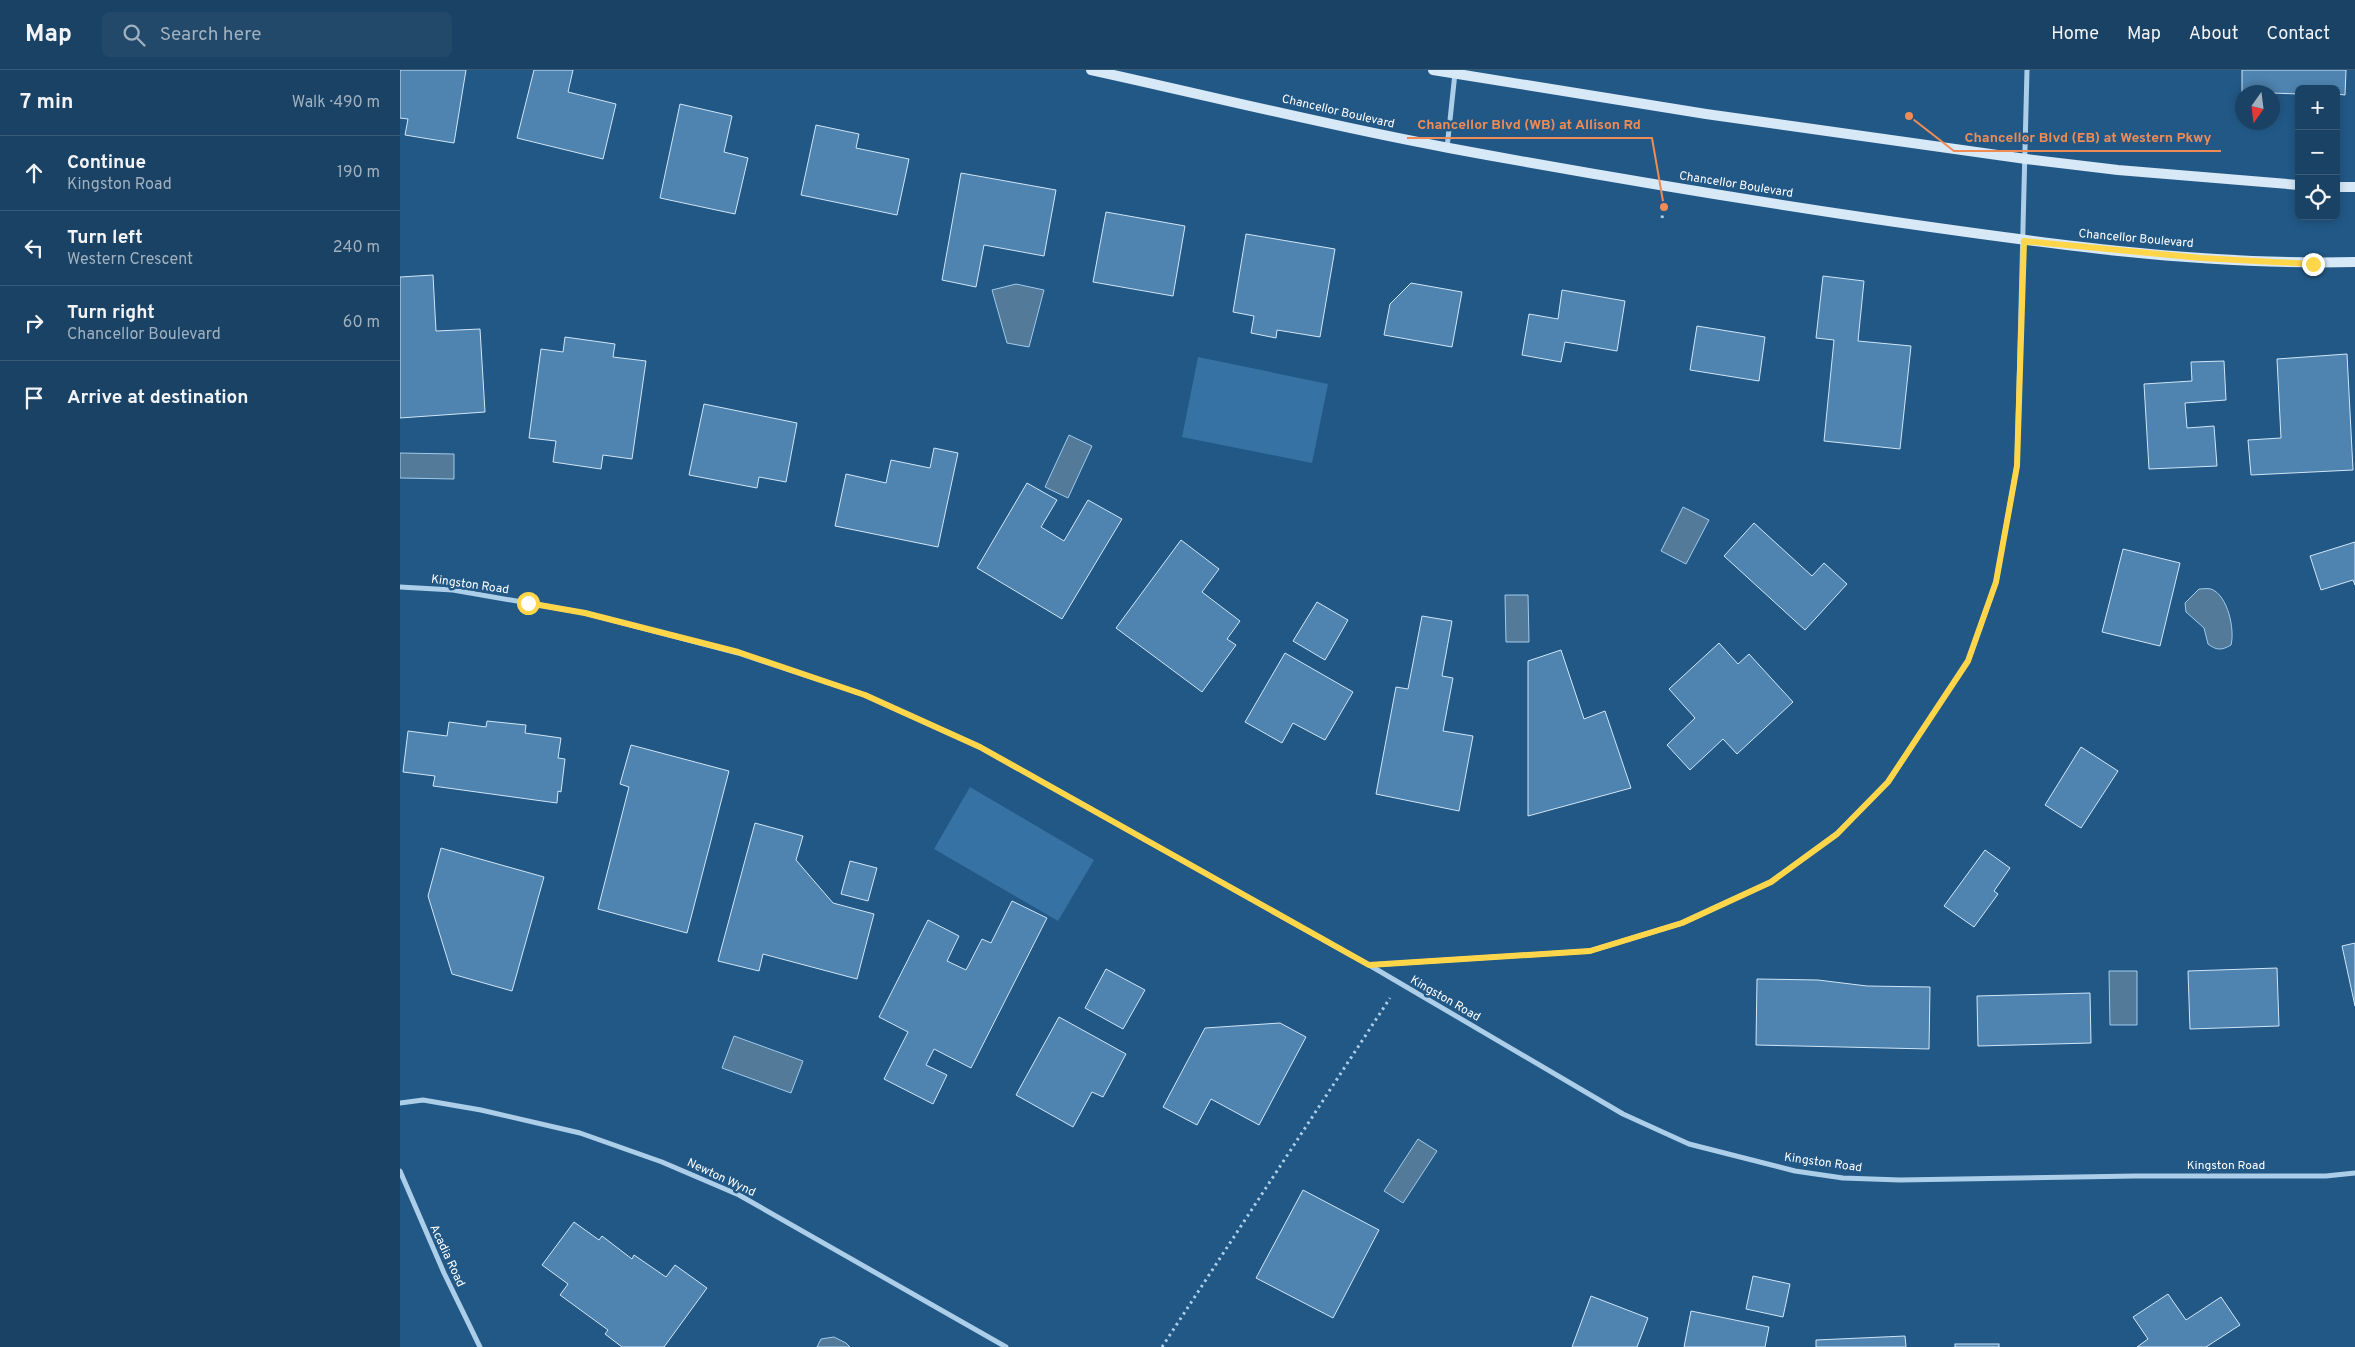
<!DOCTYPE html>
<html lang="en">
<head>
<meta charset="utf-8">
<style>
  :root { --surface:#1a4264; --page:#23496a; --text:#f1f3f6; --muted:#9fb0bf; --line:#385b78 }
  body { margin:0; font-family:Overpass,sans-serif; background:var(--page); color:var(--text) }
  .controls { position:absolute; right:15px; top:15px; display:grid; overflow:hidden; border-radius:8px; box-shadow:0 2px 8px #0003 }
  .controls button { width:45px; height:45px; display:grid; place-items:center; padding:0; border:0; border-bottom:1px solid var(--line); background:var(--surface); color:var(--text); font:25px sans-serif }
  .compass { position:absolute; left:1835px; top:15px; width:45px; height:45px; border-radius:50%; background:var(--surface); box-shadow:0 2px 8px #0003; rotate:194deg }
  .stop { position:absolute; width:15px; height:15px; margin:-11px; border:4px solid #ffd54a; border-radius:50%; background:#fff }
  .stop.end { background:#ffd54a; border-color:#fff; box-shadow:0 1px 5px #0008 }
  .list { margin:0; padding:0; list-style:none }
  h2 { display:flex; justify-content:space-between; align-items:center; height:65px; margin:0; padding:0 20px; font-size:21px }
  h2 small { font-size:16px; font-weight:400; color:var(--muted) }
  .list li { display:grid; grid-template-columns:32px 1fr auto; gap:15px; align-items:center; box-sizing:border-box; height:75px; padding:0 20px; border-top:1px solid var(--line) }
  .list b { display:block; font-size:19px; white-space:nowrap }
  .list p { margin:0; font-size:16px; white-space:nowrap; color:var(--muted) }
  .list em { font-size:16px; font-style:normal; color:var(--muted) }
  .icon { flex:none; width:28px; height:28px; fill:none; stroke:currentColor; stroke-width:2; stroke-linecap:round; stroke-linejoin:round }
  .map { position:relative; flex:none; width:1955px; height:1277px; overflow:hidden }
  header { display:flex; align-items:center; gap:30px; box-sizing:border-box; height:70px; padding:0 25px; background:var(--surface); border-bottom:1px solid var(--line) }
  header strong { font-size:24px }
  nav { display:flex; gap:28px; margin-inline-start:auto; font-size:18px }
  .search { width:350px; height:45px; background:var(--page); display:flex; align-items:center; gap:12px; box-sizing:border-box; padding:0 18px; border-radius:8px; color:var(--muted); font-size:19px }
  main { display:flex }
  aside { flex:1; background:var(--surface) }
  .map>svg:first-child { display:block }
  .park { fill:#3672a3 }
  .water { fill:#547a9a; stroke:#a0caea }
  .building { fill:#4f84b0; stroke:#d0e6f7 }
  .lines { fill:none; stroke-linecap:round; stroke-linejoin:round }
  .path { stroke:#accee9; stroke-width:3; stroke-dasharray:2.5 4; stroke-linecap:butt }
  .minor { stroke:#accee9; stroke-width:5 }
  .secondary { stroke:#d7e8f7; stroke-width:10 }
  .route { stroke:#ffd54a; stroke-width:6 }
  .labels { text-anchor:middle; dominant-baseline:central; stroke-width:5; stroke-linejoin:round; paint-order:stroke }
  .street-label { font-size:12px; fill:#fff; stroke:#225886 }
  .leader { fill:none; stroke:#ef8b55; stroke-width:2 }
  .callout-dot { fill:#ef8b55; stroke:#225886; stroke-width:2 }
  .callout-label { font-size:14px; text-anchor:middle; font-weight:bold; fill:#ef8b55; stroke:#225886; stroke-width:5; stroke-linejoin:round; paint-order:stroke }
</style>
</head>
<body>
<header>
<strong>Map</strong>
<div class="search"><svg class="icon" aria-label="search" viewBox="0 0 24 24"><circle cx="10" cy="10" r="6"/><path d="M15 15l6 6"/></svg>Search here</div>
<nav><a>Home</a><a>Map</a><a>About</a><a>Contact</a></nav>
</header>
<main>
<aside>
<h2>7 min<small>Walk · 490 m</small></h2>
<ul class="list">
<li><svg class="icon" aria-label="ahead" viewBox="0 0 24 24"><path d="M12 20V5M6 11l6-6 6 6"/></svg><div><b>Continue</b><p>Kingston Road</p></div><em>190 m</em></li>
<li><svg class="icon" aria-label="left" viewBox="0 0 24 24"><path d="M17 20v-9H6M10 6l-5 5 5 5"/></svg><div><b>Turn left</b><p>Western Crescent</p></div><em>240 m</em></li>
<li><svg class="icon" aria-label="right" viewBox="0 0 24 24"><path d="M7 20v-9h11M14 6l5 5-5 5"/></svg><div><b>Turn right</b><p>Chancellor Boulevard</p></div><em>60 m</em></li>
<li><svg class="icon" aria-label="arrive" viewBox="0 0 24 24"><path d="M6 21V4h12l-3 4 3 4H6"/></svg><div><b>Arrive at destination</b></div></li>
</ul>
</aside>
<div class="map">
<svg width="1955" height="1277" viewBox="0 0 1955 1277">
  <rect width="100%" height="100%" fill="#225886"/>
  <g class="park">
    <path d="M798,287L928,314L912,393L782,367Z"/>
    <path d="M570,717L694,790L658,851L534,779Z"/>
  </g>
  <g class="water">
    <path d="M616,214L644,220L629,277L607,273L592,220Z"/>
    <path d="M669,365L692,376L668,428L645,417Z"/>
    <path d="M0,383L54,384V409L0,408Z"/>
    <path d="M1283,437L1309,450L1286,494L1261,481Z"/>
    <path d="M1799,519C1802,519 1807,518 1811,519C1828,525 1835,560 1831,575C1821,581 1816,580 1808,574L1804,558L1786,542L1785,533Z"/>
    <path d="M1105,525H1128L1129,572H1106Z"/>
    <path d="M1709,901H1737V955H1710Z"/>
    <path d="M334,966L403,991L391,1023L322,998Z"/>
    <path d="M1018,1069L1037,1081L1003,1133L984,1121Z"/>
    <path d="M434,1267L446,1273L450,1277H417L421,1269Z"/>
  </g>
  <g class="building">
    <path d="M0,0H66L54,73L5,65L8,49L0,48Z"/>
    <path d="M134,0H173L168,22L216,34L203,89L117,68Z"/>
    <path d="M1842,0H1946L1945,25L1936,24V19H1899V24L1842,22Z"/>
    <path d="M280,34L332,46L324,82L348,88L335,144L260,128Z"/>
    <path d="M416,55L459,64L456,78L509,89L497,145L401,125Z"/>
    <path d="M561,103L656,120L644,186L584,175L576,217L542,210Z"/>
    <path d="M706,142L785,156L773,226L693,212Z"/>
    <path d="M846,164L935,179L920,267L877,260L876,268L851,263L854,246L833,242Z"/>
    <path d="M33,205L36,261L80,259L85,342L0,348V207Z"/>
    <path d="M1423,206L1464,211L1458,271L1511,276L1500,379L1424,371L1434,270L1416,268Z"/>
    <path d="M1011,213L1062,222L1052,277L984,265L990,234Z"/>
    <path d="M1162,220L1225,231L1217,281L1165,272L1161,292L1122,285L1129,244L1158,249Z"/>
    <path d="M1297,256L1365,267L1359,311L1290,300Z"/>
    <path d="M165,267L215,274L213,287L246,291L232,389L203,385L201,399L153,392L156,371L129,368L141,279L163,282Z"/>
    <path d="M1947,284L1953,400L1851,405L1848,370L1881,368L1877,289Z"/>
    <path d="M1824,291L1826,330L1785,333L1787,358L1814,356L1817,396L1749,399L1744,314L1792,311L1791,292Z"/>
    <path d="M304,334L397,353L386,412L359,407L357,418L289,405Z"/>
    <path d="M534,378L558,383L538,477L435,456L446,404L486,413L491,390L530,398Z"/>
    <path d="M627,413L657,430L641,457L664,471L688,430L722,449L662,549L577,498Z"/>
    <path d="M1354,453L1412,506L1424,493L1447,514L1405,560L1324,486Z"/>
    <path d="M781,470L819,499L802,522L840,551L827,569L836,575L802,622L716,558Z"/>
    <path d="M1955,472V515L1953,510L1921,520L1910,486Z"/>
    <path d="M1723,479L1780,493L1760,576L1702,562Z"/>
    <path d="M917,532L948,550L925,590L893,571Z"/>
    <path d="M1022,546L1052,551L1042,606L1053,608L1043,661L1073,666L1059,741L976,724L996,617L1008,619Z"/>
    <path d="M1319,573L1338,594L1349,584L1393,632L1337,684L1323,669L1290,700L1267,675L1295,648L1269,619Z"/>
    <path d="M1161,580L1184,649L1205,641L1231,718L1128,746V591Z"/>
    <path d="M885,583L953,622L925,670L893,653L882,673L845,652Z"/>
    <path d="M87,651L126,655L125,663L161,668L158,688L165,689L161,722L158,721L157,733L33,716L35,706L3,702L8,661L47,666L49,652L86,657Z"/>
    <path d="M231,675L329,701L287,863L198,839L229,717L220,714Z"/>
    <path d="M1681,677L1718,701L1681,758L1645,735Z"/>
    <path d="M355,753L403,766L396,790L433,833L474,844L457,909L363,884L359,901L318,891Z"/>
    <path d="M41,778L144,807L112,921L52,904L28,826Z"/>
    <path d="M1585,780L1610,798L1594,821L1598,824L1574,857L1544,836Z"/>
    <path d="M450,791L477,798L468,831L441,824Z"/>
    <path d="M612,831L647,848L571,998L534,979L526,995L547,1005L533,1034L484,1009L508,962L479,947L528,850L559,866L547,891L566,900L582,869L591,873Z"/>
    <path d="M1955,873V936L1942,876Z"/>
    <path d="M1877,898L1879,956L1790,959L1788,901Z"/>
    <path d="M706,899L745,920L723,959L685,938Z"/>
    <path d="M1357,909L1418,910L1467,916L1530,917L1529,979L1356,975Z"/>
    <path d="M1690,923L1691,973L1578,976L1577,926Z"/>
    <path d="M659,947L726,984L703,1027L692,1022L673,1057L616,1025Z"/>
    <path d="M880,953L906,967L859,1055L811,1029L797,1055L763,1037L805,958Z"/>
    <path d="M903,1120L979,1160L933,1248L856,1208Z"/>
    <path d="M174,1152L199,1170L202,1166L232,1189L234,1185L266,1207L275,1195L307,1218L264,1277H222L205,1264L208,1260L160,1225L168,1214L142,1195Z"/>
    <path d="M1353,1206L1390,1214L1383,1247L1346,1239Z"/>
    <path d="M1768,1224L1786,1250L1821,1227L1840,1255L1806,1277H1737L1748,1269L1733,1247Z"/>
    <path d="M1191,1226L1248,1248L1237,1277H1172Z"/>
    <path d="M1291,1241L1369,1257L1365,1277H1284Z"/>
    <path d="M1505,1266L1506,1277H1416V1270Z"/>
    <rect x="1555" y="1274" width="44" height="3"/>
  </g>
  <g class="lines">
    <g class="path">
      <path d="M1262,148L1264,137"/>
      <path d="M762,1277L990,928"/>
    </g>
    <g class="minor">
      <path d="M1047,78L1055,3"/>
      <path d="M0,517L53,520L185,543L338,583L465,625L580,677L969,895L1223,1044L1289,1074L1395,1101L1443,1108L1500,1110L1735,1106H1926L1955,1103"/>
      <path d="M970,895L1190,881L1282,853L1371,812L1437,764L1488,712L1568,591L1596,512L1617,395L1627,0"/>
      <path d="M0,1033L23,1030L81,1040L180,1063L262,1092L339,1125L606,1277"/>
      <path d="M0,1101L44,1203L80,1277"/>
    </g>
    <g class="secondary">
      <path d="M691,0C810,26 929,56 1049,78C1189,104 1328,127 1468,148C1628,171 1793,196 1955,192"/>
      <path d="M1033,0L1306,44L1626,89L1718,100L1899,115"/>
      <path d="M1936,117H1955"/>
    </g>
  </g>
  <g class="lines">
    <path class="route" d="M128,533L185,543L338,582L465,625L580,677L969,895L1190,881L1282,853L1371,812L1437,764L1488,712L1568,591L1596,512L1617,396L1624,171L1801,188L1913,194"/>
  </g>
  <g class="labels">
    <g class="street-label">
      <text transform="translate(938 42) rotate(13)">Chancellor Boulevard</text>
      <text transform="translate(1336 115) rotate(9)">Chancellor Boulevard</text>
      <text transform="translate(1736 169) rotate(5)">Chancellor Boulevard</text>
      <text transform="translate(70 515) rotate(8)">Kingston Road</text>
      <text transform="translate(1045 929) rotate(30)">Kingston Road</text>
      <text transform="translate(1423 1093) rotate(8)">Kingston Road</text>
      <text x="1826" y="1096">Kingston Road</text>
      <text transform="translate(321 1108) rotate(25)">Newton Wynd</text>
      <text transform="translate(47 1186) rotate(65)">Acadia Road</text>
    </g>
  </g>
  <path class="leader" d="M1264 137L1252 68H1007M1509 46L1554 81H1821"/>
  <g class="callout-dot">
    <circle cx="1264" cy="137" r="5"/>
    <circle cx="1509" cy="46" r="5"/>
  </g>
  <g class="callout-label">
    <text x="1129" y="59">Chancellor Blvd (WB) at Allison Rd</text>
    <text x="1688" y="72">Chancellor Blvd (EB) at Western Pkwy</text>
  </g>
</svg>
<div class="controls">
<button>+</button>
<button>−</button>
<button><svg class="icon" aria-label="locate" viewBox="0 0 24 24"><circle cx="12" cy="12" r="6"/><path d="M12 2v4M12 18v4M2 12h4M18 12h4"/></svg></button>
</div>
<svg class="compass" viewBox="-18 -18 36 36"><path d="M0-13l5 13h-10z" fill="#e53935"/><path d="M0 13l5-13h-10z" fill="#9fb0bf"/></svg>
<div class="stop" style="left:128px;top:533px"></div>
<div class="stop end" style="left:1913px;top:194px"></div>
</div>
</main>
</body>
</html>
